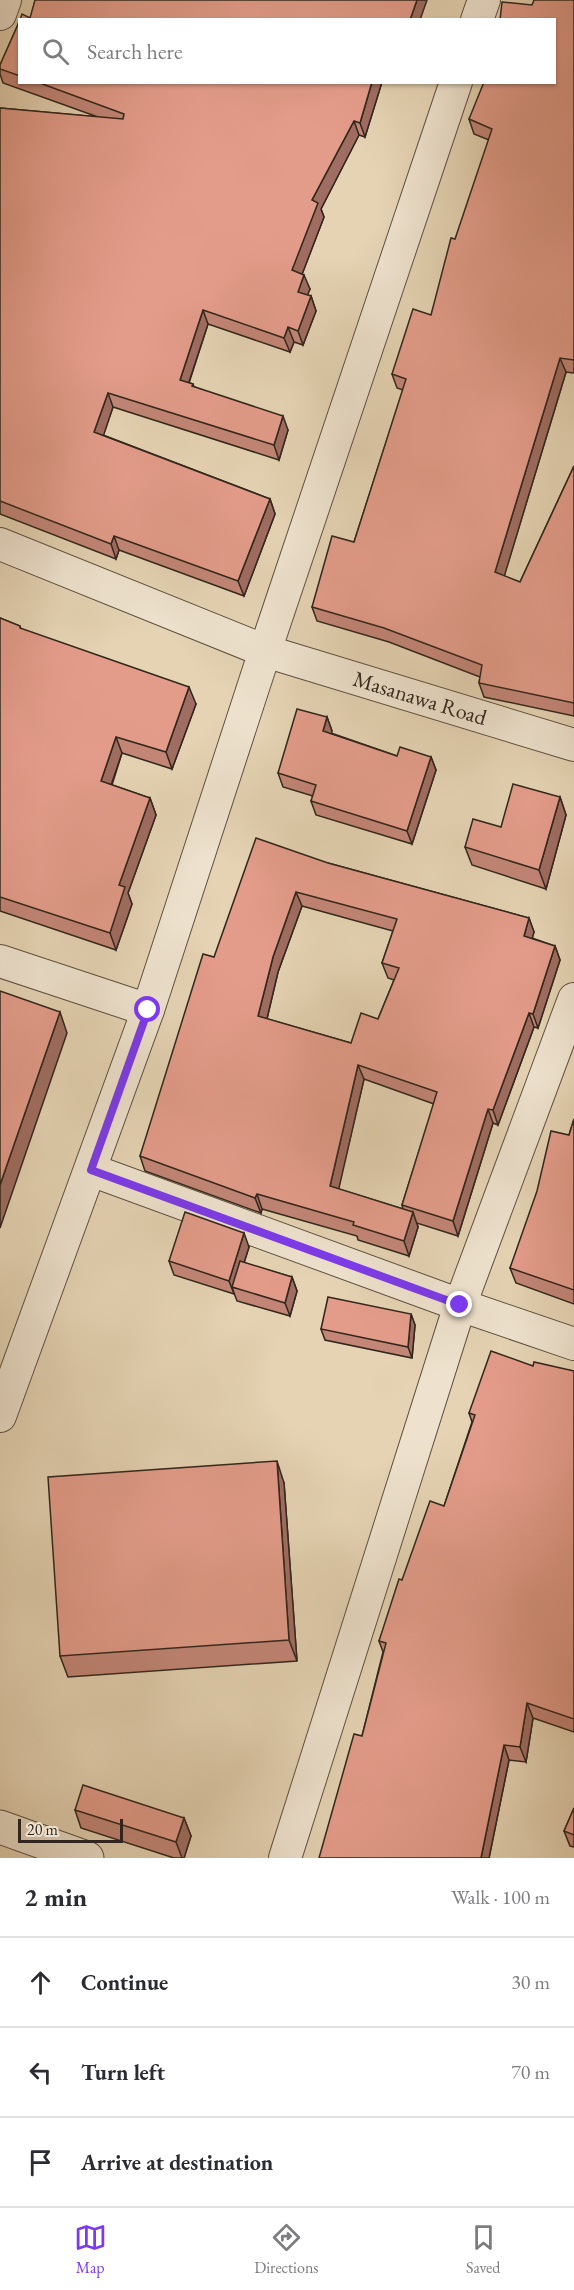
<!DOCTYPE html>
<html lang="en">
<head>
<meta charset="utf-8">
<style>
  :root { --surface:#fff; --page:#f2f2f3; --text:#2b2b33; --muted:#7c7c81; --line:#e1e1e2; --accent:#7c3aed }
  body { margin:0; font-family:"EB Garamond",serif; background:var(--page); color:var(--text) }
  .scale { position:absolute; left:18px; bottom:15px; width:105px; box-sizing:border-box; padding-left:6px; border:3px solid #31261d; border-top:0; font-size:16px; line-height:21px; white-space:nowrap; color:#31261d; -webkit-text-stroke:4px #eee2ce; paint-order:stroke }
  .stop { position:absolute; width:18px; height:18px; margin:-14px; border:4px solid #7c3aed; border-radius:50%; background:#fff }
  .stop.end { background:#7c3aed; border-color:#fff; box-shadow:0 2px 6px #0008 }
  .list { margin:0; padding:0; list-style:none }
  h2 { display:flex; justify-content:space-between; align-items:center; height:78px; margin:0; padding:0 24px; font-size:26px }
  h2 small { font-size:20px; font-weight:400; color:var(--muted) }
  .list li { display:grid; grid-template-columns:39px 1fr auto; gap:18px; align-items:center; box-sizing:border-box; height:90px; padding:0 24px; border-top:2px solid var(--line) }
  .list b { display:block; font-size:22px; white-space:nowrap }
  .list em { font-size:20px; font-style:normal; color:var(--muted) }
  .icon { flex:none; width:33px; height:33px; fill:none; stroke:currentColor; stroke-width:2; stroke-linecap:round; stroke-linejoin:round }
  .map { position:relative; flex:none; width:574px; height:1858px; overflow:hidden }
  .search { position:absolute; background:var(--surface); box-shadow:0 2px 4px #0004; left:18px; right:18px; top:18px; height:66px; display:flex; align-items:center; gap:15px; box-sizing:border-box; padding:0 21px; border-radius:0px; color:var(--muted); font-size:22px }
  .sheet { height:348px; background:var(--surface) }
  nav { display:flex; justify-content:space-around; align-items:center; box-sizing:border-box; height:84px; border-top:2px solid var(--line); background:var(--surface); font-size:16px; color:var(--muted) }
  nav a { display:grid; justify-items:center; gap:3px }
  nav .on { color:var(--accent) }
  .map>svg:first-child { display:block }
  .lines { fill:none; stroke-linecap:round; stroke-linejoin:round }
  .minor-casing { stroke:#5e5142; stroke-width:34 }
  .tertiary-casing { stroke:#5e5142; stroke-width:35 }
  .minor { stroke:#eee2ce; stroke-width:32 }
  .tertiary { stroke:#eee2ce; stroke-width:33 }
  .wall { fill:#c38677; stroke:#31261d; stroke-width:1.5; fill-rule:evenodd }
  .shaded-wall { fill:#9f6d61; stroke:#31261d; stroke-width:1.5 }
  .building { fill:#e39c8a; stroke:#31261d; stroke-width:1.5; fill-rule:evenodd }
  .route { stroke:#7c3aed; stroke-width:8 }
  .labels { text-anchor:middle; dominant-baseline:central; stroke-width:5; stroke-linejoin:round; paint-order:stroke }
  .street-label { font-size:22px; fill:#31261d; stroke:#eee2ce }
</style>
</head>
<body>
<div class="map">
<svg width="574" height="1858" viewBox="0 0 574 1858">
  <rect width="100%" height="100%" fill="#e5d3b3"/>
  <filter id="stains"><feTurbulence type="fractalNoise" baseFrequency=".00333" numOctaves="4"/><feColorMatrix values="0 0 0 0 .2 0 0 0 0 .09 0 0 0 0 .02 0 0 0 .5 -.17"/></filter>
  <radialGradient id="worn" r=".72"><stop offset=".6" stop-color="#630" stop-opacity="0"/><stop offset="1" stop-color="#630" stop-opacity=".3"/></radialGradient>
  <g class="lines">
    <defs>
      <g id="minor">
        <path d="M0,14L5,0"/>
        <path d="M477,20L484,0"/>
        <path d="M0,544L265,651L574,745"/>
        <path d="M0,961L148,1010"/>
        <path d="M91,1170L460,1305L574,1344"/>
        <path d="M0,1416L148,1010L265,651L456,82"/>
        <path d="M285,1858L460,1305L574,999"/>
      </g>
      <path id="tertiary" d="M0,1827L87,1858"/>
    </defs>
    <use href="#minor" class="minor-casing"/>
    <use href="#tertiary" class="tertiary-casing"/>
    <use href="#minor" class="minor"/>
    <use href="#tertiary" class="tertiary"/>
  </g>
  <g class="wall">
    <path d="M574,0V373L566,372L504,576L520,582L574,466V716L484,697L479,683L480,677L389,642L317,621L312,607L354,542L403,390L397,388L392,374L431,315L489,140L474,134L469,119L532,5Z"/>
    <path d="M20,20V82H382L365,137L359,135L321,209L324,217L302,274L310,289L307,295L311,296L316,311L303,345L294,342L290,352L208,324L189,383L193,384L194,387L288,430L279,460L113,407L103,435L270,499L275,514L244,596L119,550L116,559L0,514V108L98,117L3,83L0,74V65Z"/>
    <path d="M0,618L20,626L21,629L196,704L172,769L122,753L112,785L150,798L156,815L128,893L132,904L116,950L0,911Z"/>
    <path d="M327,717L332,731L331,733L397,756L431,757L436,770L412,844L316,815L311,801L313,796L283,787L278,773Z"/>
    <path d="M560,797L566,815L546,889L472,865L465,847Z"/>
    <path d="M328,863L529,918L534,932L532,938L555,946L560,960L538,1028L534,1027L498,1125L493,1123L458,1236L417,1223L418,1227L409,1256L358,1240L357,1236L262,1209L261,1213L145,1171L140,1156L214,957ZM302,906L393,931L382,963L388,978L394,980L378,1019L351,1043L267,1019L278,972ZM364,1079L434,1104L402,1205L403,1209L338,1189Z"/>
    <path d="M574,1119V1304L516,1283L510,1268L569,1135Z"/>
    <path d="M249,1247L244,1263L292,1277L297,1291L290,1316L237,1301L234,1293V1294L174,1275L169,1261Z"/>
    <path d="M411,1314L415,1325L412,1358L325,1340L321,1329Z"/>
    <path d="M533,1366L574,1371V1732L533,1718L526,1762L509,1760L489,1858L362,1736L383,1652L379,1641L402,1580L444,1506L472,1422L469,1413Z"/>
    <path d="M284,1483L297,1661L68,1677L60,1656Z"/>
    <path d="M574,1808V1847L570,1846L564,1831Z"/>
    <path d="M75,1810L184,1818L191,1836L184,1858H174L81,1828Z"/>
  </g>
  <g class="shaded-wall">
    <path d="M417,0H427L420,20H410Z"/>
    <path d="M372,82H382L365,137L360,123Z"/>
    <path d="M354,121L359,135L321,209L324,217L298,285L292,270L312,200Z"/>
    <path d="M304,275L310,289L303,306L298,292Z"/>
    <path d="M311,296L316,311L303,345L298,331Z"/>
    <path d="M203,310L208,324L185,394L180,380Z"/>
    <path d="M288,327L294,342L290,352L284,338Z"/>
    <path d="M560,358L566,372L501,587L495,572Z"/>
    <path d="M108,393L113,407L100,446L94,432Z"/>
    <path d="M283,416L288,430L279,460L274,445Z"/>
    <path d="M270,499L275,514L244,596L238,581Z"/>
    <path d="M114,536L119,550L116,559L111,544Z"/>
    <path d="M189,687L196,704L172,769L166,752Z"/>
    <path d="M327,717L332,731L328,744L323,731Z"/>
    <path d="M116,737L122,753L107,797L101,781Z"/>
    <path d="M431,757L436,770L412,844L407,831Z"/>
    <path d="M560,797L566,815L546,889L539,870Z"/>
    <path d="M150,798L156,815L128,893L132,904L116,950L110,933L119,885Z"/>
    <path d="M296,892L302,906L278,972L264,1031L258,1016L273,957Z"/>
    <path d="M529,918L534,932L529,950L524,936Z"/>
    <path d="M555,946L560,960L538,1028L533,1014Z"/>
    <path d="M60,1012L67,1033L0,1228V1185Z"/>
    <path d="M529,1013L534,1027L498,1125L493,1110Z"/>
    <path d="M358,1065L364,1079L336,1201L330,1186Z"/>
    <path d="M488,1109L493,1123L458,1236L453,1221Z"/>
    <path d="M257,1194L262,1209L261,1213L255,1198Z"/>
    <path d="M413,1212L418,1227L409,1256L404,1241Z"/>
    <path d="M244,1233L249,1247L236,1288L232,1287L234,1293V1294L229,1281Z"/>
    <path d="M292,1277L297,1291L290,1316L285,1303Z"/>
    <path d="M411,1314L415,1325L412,1358L408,1347Z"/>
    <path d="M277,1461L284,1483L297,1661L289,1640Z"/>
    <path d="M527,1703L533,1718L526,1762L520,1747Z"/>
    <path d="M504,1745L509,1760L489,1858H481Z"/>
    <path d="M184,1818L191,1836L184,1858H182L176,1842Z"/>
  </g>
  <g class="building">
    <path d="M35,0H417L410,20H20L22,14L30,18Z"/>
    <path d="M534,0H574V360L560,358L495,572L520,582L574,466V703L479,683L482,665L384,628L312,607L332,536L354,542L406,379L392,374L413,309L431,315L451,238L455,239L492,129L469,119L484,82H555V20H500L502,2L532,5Z"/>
    <path d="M20,20V76L0,69V65Z"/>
    <path d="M37,82H372L360,123L354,121L312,200L318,203L292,270L304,275L298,292L311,296L298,331L288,327L284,338L203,310L180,380L193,384L192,386L283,416L274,445L108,393L94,432L270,499L238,581L114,536L111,544L0,501V108L123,119L124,114Z"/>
    <path d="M0,618L20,626V628L189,687L166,752L116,737L101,781L150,798L119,885L125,887L110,933L0,897Z"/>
    <path d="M297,709L327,717L323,731L397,756L400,747L431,757L407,831L311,801L316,785L278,773Z"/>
    <path d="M513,784L560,797L539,870L465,847L473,819L501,827Z"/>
    <path d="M256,838L328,863L529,918L524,936L555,946L533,1014L529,1013L493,1110L488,1109L453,1221L402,1205L437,1092L358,1065L330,1186L413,1212L404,1241L353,1225L354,1222L257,1194L255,1198L140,1156L203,954L214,957ZM296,892L397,919L382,963L399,968L378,1019L361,1013L351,1043L258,1016L273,957Z"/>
    <path d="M0,991L60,1012L0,1185Z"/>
    <path d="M574,1119V1290L510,1268L537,1191L551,1131L569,1135Z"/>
    <path d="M185,1212L244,1233L229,1281L169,1261Z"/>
    <path d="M240,1261L292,1277L285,1303L232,1287Z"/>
    <path d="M328,1297L411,1314L408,1347L321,1329Z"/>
    <path d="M491,1351L533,1366L534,1362L574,1371V1719L527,1703L520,1747L504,1745L481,1858H319L354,1734L362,1736L386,1643L379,1641L399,1579L402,1580L430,1501L444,1506L475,1415L469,1413Z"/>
    <path d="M277,1461L289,1640L60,1656L48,1477Z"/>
    <path d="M83,1785L184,1818L176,1842L75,1810Z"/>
    <path d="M574,1808V1835L564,1831Z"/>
  </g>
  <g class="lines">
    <path class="route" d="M148,1010L91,1170L460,1305"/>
  </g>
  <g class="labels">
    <g class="street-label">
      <text transform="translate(420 698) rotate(17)">Masanawa Road</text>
    </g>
  </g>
  <rect width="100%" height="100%" filter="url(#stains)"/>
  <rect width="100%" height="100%" fill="url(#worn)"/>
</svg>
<div class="scale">20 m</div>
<div class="stop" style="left:148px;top:1010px"></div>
<div class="stop end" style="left:460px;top:1305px"></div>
<div class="search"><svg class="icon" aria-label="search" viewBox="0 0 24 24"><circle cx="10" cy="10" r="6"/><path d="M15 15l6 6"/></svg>Search here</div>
</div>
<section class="sheet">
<h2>2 min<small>Walk · 100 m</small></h2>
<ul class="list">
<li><svg class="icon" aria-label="ahead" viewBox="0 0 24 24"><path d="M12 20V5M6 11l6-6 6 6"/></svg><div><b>Continue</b></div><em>30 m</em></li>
<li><svg class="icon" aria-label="left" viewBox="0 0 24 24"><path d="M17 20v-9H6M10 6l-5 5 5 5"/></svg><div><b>Turn left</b></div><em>70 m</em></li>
<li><svg class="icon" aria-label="arrive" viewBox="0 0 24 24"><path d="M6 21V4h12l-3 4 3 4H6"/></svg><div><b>Arrive at destination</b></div></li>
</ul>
</section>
<nav>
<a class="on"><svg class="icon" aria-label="map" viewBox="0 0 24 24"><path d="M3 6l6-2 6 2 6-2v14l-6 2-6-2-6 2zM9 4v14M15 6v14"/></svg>Map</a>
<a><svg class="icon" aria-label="directions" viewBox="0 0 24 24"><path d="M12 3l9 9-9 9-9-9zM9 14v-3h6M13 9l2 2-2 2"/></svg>Directions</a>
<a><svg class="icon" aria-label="saved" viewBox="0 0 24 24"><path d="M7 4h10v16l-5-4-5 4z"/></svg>Saved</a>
</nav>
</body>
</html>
